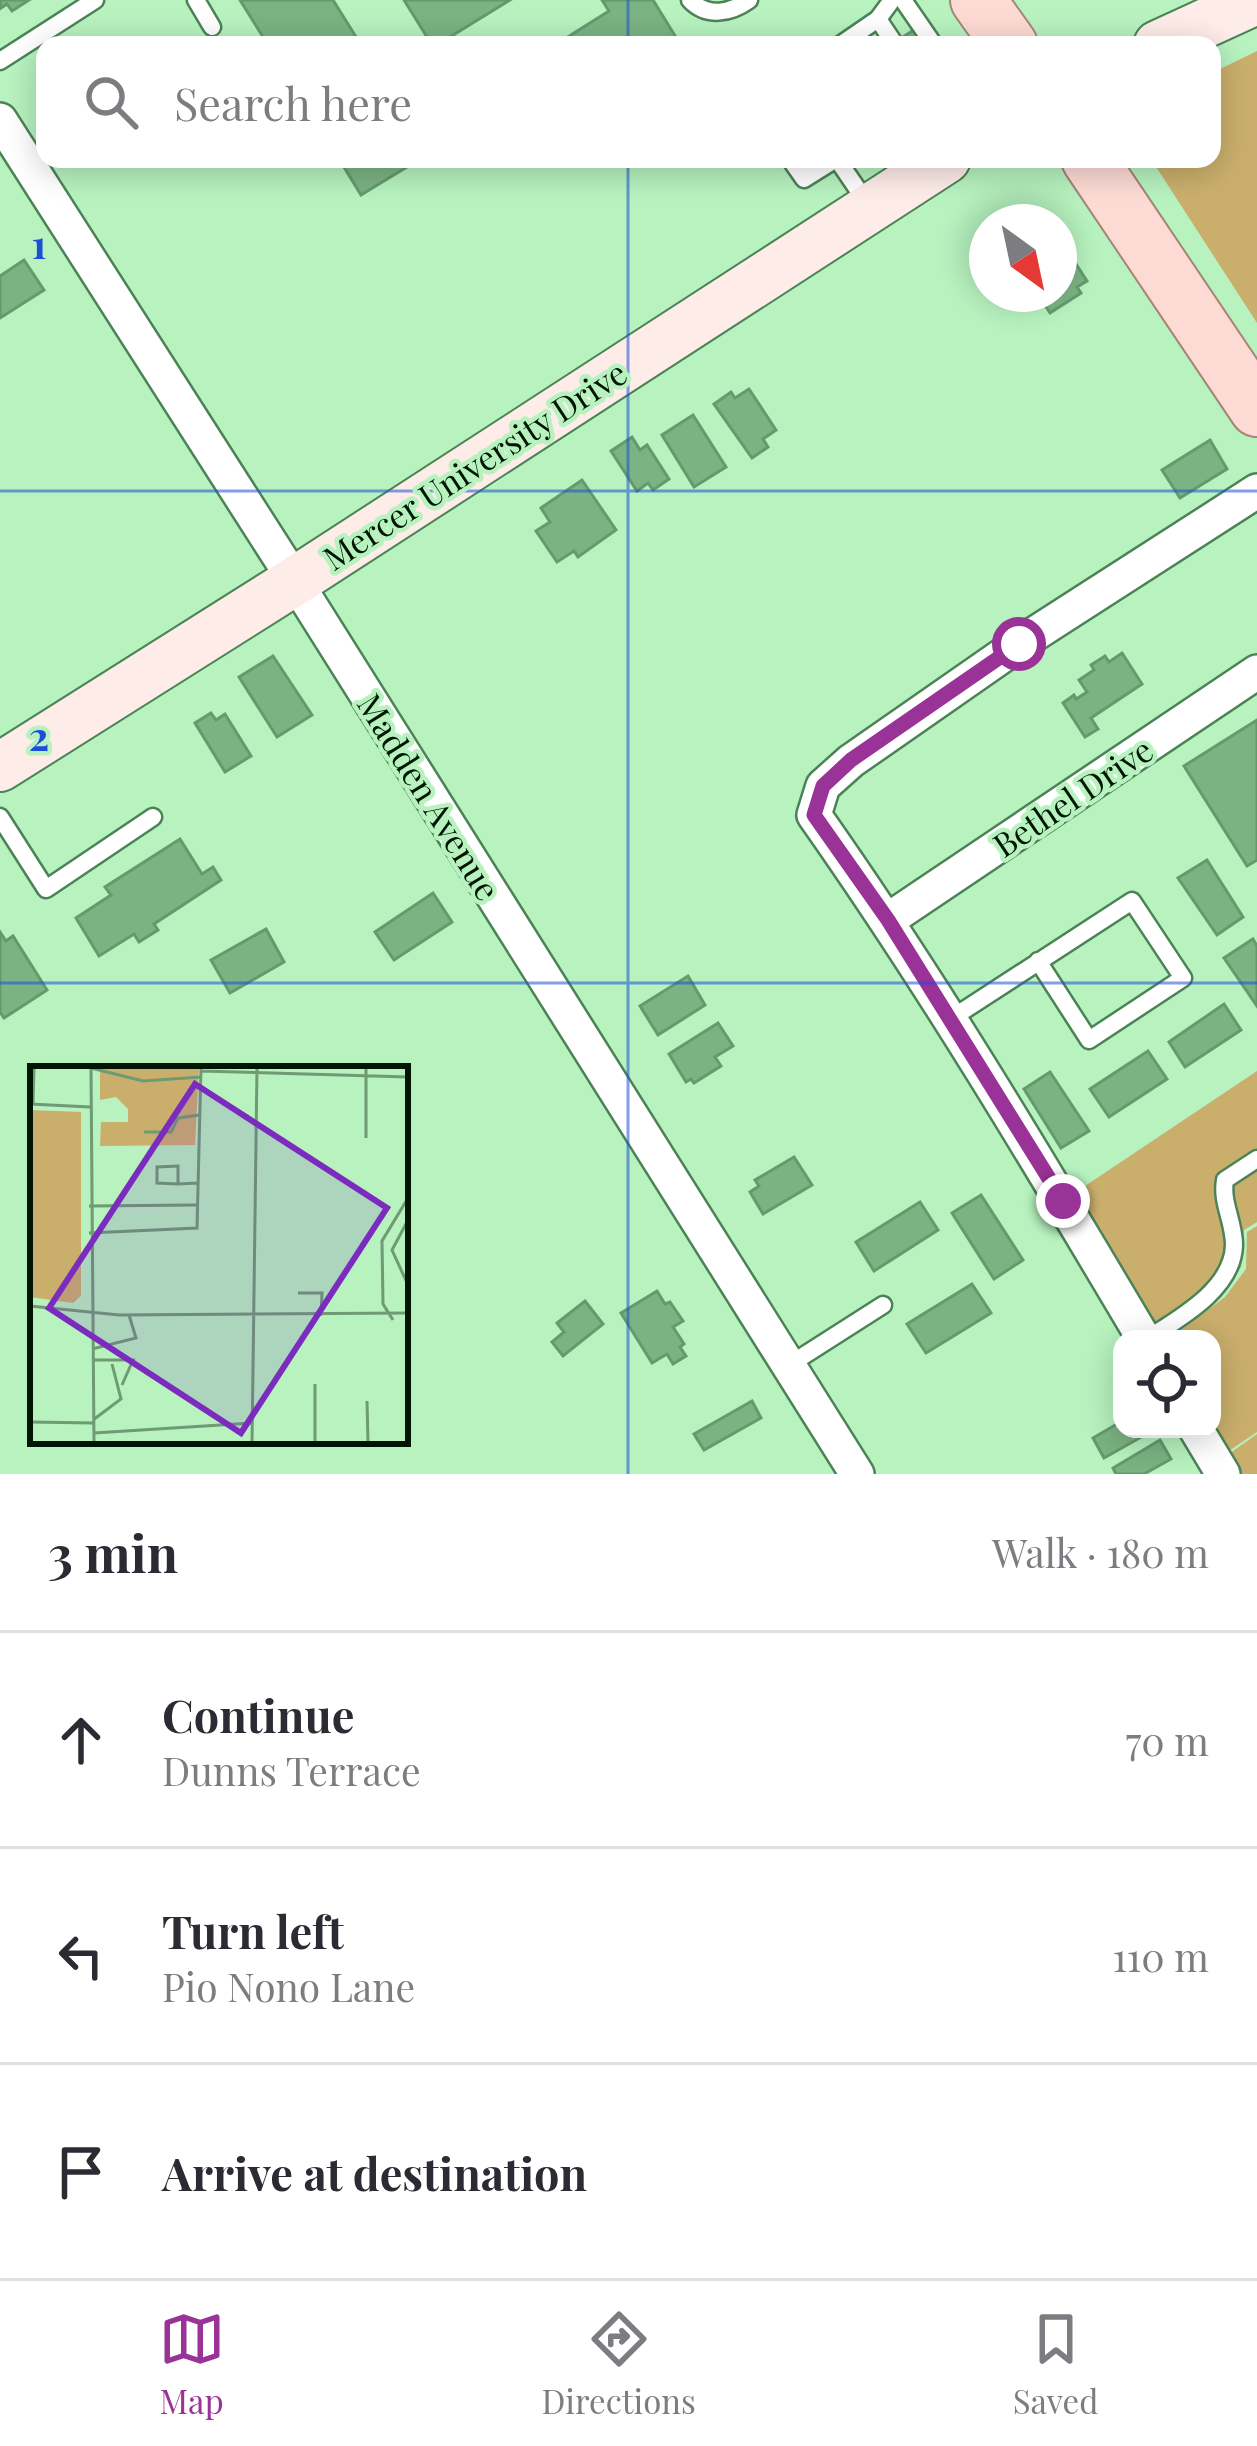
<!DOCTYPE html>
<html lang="en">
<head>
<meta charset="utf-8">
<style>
  :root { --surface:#fff; --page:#f2f2f3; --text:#2b2b33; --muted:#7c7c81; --line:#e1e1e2; --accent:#9a3398 }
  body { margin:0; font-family:"Playfair Display",serif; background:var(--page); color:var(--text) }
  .controls { position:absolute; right:36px; bottom:36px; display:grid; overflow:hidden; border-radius:24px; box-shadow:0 6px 30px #0003 }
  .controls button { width:108px; height:108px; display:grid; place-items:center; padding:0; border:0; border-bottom:3px solid var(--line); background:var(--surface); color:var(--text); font:60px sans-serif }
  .compass { position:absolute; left:969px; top:204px; width:108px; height:108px; border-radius:50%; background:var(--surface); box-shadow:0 6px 30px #0003; rotate:147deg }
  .stop { position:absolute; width:36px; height:36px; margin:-27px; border:9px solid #9a3398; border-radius:50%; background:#fff }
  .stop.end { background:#9a3398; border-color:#fff; box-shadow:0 3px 12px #0008 }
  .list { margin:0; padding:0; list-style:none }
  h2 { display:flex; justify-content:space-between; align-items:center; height:156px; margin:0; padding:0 48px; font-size:51px }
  h2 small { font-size:39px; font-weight:400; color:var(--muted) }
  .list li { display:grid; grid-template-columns:78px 1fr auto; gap:36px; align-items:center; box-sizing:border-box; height:216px; padding:0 48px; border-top:3px solid var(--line) }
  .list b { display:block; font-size:45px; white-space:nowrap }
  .list p { margin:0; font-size:39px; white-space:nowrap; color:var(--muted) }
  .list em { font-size:39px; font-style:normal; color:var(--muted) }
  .icon { flex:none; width:66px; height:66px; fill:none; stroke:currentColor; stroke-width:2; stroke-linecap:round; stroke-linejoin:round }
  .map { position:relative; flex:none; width:1257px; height:1474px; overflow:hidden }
  .search { position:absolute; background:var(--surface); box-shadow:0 6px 30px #0003; left:36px; right:36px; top:36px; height:132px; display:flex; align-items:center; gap:30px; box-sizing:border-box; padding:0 42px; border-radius:24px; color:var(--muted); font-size:45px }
  .sheet { height:804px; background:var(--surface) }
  nav { display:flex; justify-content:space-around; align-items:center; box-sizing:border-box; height:168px; border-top:3px solid var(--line); background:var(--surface); font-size:33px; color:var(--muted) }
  nav a { display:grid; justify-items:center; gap:6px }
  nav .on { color:var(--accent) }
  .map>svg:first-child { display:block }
  .green { fill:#caaf6c }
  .building { fill:#7bb383; stroke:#649b6d; stroke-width:3 }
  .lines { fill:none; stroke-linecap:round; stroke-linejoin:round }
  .service-casing { stroke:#4c8356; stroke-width:21 }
  .minor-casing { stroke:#4c8356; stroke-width:38 }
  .secondary-casing { stroke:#4c8356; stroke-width:52 }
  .primary-casing { stroke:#a48578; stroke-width:58 }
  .service { stroke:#fff; stroke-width:16 }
  .minor { stroke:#fff; stroke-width:33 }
  .secondary { stroke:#feece9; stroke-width:48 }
  .primary { stroke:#fddad4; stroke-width:54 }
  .route { stroke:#9a3398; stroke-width:15 }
  .grid { fill:none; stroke:#1d4ed8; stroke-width:3; stroke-opacity:0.55 }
  .labels { text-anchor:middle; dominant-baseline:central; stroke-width:9; stroke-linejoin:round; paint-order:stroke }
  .street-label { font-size:33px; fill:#011504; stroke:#b7f2bf }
  .inset-road { fill:none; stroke:#6e9a74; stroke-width:3 }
  .view { fill:#7b2cbf; fill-opacity:0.15; stroke:#7b2cbf; stroke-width:6 }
  .inset-edge { fill:none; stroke:#011504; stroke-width:6 }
  .grid-label { font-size:39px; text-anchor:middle; font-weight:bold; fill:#1d4ed8; stroke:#b7f2bf; stroke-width:9; stroke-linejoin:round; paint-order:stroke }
</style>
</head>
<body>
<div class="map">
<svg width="1257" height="1474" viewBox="0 0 1257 1474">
  <rect width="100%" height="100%" fill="#b7f2bf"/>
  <g class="green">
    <path d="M1257,51V323L1151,159H1212V73Z"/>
    <path d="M1257,1071V1222L1244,1230L1241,1267L1223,1294L1159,1339L1076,1192Z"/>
    <path d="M1257,1226V1432L1226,1453L1212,1429V1339H1169L1225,1297L1246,1269L1247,1232Z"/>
    <path d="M1257,1434V1474H1238L1226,1456Z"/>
  </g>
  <g class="building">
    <path d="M0,0H29L12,11L7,4L1,8Z"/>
    <path d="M240,0H333L361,45H268Z"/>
    <path d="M404,0H510L437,45H432Z"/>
    <path d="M602,0H653L677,39L667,45H555L609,11Z"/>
    <path d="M915,29L925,45H891Z"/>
    <path d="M339,159H420L361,195Z"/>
    <path d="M1062,258L1067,266L1074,261L1087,281L1077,287L1081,293L1050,313L1038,294H1059V260Z"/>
    <path d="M24,260L44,290L0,318V276Z"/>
    <path d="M749,389L776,430L763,439L768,447L752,458L714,404L731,392L735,398Z"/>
    <path d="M693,415L726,467L694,487L662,435Z"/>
    <path d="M632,437L640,450L647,445L669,479L653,490L648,483L637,491L611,451Z"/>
    <path d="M1210,440L1227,469L1180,498L1162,470Z"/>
    <path d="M582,480L616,530L578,557L574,551L557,562L536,531L550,522L541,508Z"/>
    <path d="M1122,653L1142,684L1091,718L1098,729L1085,737L1063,703L1074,695L1076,699L1087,692L1079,680L1094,670L1091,665L1105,656L1109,662Z"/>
    <path d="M273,656L312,715L277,737L239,677Z"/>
    <path d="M211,713L216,720L225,714L251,756L225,772L195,723Z"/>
    <path d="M1257,720V860L1247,866L1184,766Z"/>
    <path d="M180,839L202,874L213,867L221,880L154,924L158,930L139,942L134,934L99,956L76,918L111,895L105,887Z"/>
    <path d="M1207,860L1243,917L1217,935L1178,878Z"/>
    <path d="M433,893L452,922L394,960L375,932Z"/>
    <path d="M266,929L284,962L230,993L211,960Z"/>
    <path d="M0,932L6,941L13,936L47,990L4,1018L0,1012Z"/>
    <path d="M1253,939L1257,946V1006L1224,958Z"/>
    <path d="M688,976L705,1005L658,1035L640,1006Z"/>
    <path d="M1224,1004L1241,1030L1185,1067L1169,1042Z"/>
    <path d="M718,1023L733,1046L715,1057L721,1066L694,1083L691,1079L686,1082L669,1054Z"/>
    <path d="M1148,1051L1167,1079L1109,1117L1090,1089Z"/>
    <path d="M1050,1072L1089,1131L1061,1148L1024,1089Z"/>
    <path d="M794,1157L812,1185L763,1214L750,1192L759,1186L755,1180Z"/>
    <path d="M981,1195L1023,1260L994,1279L952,1213Z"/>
    <path d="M920,1202L938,1230L874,1271L856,1242Z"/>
    <path d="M972,1284L991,1313L926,1353L907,1324Z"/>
    <path d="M657,1291L665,1304L670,1302L683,1321L673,1327L684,1344L680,1347L686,1356L673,1364L667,1354L652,1363L621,1313Z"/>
    <path d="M585,1301L603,1324L563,1356L552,1342L564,1332L557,1323Z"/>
    <path d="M752,1401L761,1418L704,1450L694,1434Z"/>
    <path d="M1122,1421V1429L1152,1431L1104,1458L1093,1438Z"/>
    <path d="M1160,1440L1171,1459L1144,1474H1116L1113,1468Z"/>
  </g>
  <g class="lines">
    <defs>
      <g id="service">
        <path d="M196,0L212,27"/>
        <path d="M690,0C707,18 731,13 749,0"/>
        <path d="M903,0L934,45"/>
        <path d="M878,19L894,43"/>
        <path d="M840,45L878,19L892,0"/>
        <path d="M0,61L95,0"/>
        <path d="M790,159L804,179L836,159"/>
        <path d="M837,159L867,203"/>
        <path d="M0,817L46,889L153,817"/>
        <path d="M949,1020L1132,901L1183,978L1089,1040L1038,961"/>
        <path d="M1147,1339C1180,1318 1233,1289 1234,1245C1234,1221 1221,1203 1225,1180L1257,1159"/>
        <path d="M789,1365L883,1305"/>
      </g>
      <g id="minor">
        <path d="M0,120L295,581L857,1474"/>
        <path d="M888,920L1257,672"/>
        <path d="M1144,1339C1039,1162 933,984 814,815L823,786L851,761L1019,644L1257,491"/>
        <path d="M1196,1429L1223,1474"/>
      </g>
      <g id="secondary">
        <path d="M1158,45L1256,0"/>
        <path d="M0,767L295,581L946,159"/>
      </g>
      <g id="primary">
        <path d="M978,0L1010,45"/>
        <path d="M1089,159L1257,409"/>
      </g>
    </defs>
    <use href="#service" class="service-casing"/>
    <use href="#minor" class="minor-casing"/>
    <use href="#secondary" class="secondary-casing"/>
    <use href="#primary" class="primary-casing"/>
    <use href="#service" class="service"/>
    <use href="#minor" class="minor"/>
    <use href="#secondary" class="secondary"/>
    <use href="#primary" class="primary"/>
  </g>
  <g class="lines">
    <path class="route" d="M1019,644L851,760L823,786L814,815L888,920L1063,1201"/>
  </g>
  <path class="grid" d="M628,0V45M628,159V1474M0,491H1257M0,983H1257"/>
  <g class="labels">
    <g class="street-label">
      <text transform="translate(474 464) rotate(-33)">Mercer University Drive</text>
      <text transform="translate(430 796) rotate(58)">Madden Avenue</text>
      <text transform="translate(1072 796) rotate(-34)">Bethel Drive</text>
    </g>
  </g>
  <g transform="translate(30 1066)">
    <rect width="378" height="378" fill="#b7f2bf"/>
    <path d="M70,1H169L165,79L70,80L71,56H98V43L86,31L70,34ZM0,44L51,46V230L43,237L0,231Z" fill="#caaf6c"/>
    <path class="inset-road" d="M61,1L64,377M61,2L113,15L171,11M171,5L378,11M0,38L60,41M3,38L4,1M114,66H141L148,52L169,49M336,72V1M148,118V100L127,101V117L148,118L167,117M59,140L166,139M378,154L362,184L378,219M59,167L167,162L171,1M268,227H292L291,250M0,240L89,249L378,247M363,254L353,238L352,175L378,132M62,283L106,272L99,249M63,294H103L92,319M337,335L338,377M63,354L91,333L82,298M0,356L63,357M64,367L222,357M222,377L227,1M285,377V318"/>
    <path class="view" d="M165,18L357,142L211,367L19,242Z"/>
    <rect width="378" height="378" class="inset-edge"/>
  </g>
  <g class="grid-label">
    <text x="39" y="259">1</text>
    <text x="39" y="751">2</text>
  </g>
</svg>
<div class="controls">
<button><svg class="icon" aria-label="locate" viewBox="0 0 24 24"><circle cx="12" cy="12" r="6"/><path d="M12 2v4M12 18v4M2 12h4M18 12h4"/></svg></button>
</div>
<svg class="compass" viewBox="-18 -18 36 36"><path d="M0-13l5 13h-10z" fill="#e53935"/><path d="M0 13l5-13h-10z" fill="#7c7c81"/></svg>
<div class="stop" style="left:1019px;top:644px"></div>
<div class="stop end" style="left:1063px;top:1201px"></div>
<div class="search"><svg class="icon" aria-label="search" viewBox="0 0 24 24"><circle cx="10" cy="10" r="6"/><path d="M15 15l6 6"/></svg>Search here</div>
</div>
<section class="sheet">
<h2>3 min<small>Walk · 180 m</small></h2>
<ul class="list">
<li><svg class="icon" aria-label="ahead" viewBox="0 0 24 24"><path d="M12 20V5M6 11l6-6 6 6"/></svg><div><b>Continue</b><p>Dunns Terrace</p></div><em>70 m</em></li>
<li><svg class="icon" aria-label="left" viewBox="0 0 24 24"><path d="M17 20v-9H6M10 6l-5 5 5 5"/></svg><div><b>Turn left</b><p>Pio Nono Lane</p></div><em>110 m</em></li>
<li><svg class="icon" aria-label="arrive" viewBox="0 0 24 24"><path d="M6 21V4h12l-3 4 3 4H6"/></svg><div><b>Arrive at destination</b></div></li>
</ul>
</section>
<nav>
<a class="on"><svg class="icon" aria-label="map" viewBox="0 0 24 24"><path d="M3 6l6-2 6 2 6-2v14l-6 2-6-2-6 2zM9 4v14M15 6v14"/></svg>Map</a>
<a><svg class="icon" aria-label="directions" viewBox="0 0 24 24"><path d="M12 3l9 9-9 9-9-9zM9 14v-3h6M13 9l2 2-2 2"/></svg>Directions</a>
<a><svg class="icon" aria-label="saved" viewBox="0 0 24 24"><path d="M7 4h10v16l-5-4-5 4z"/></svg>Saved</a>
</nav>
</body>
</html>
